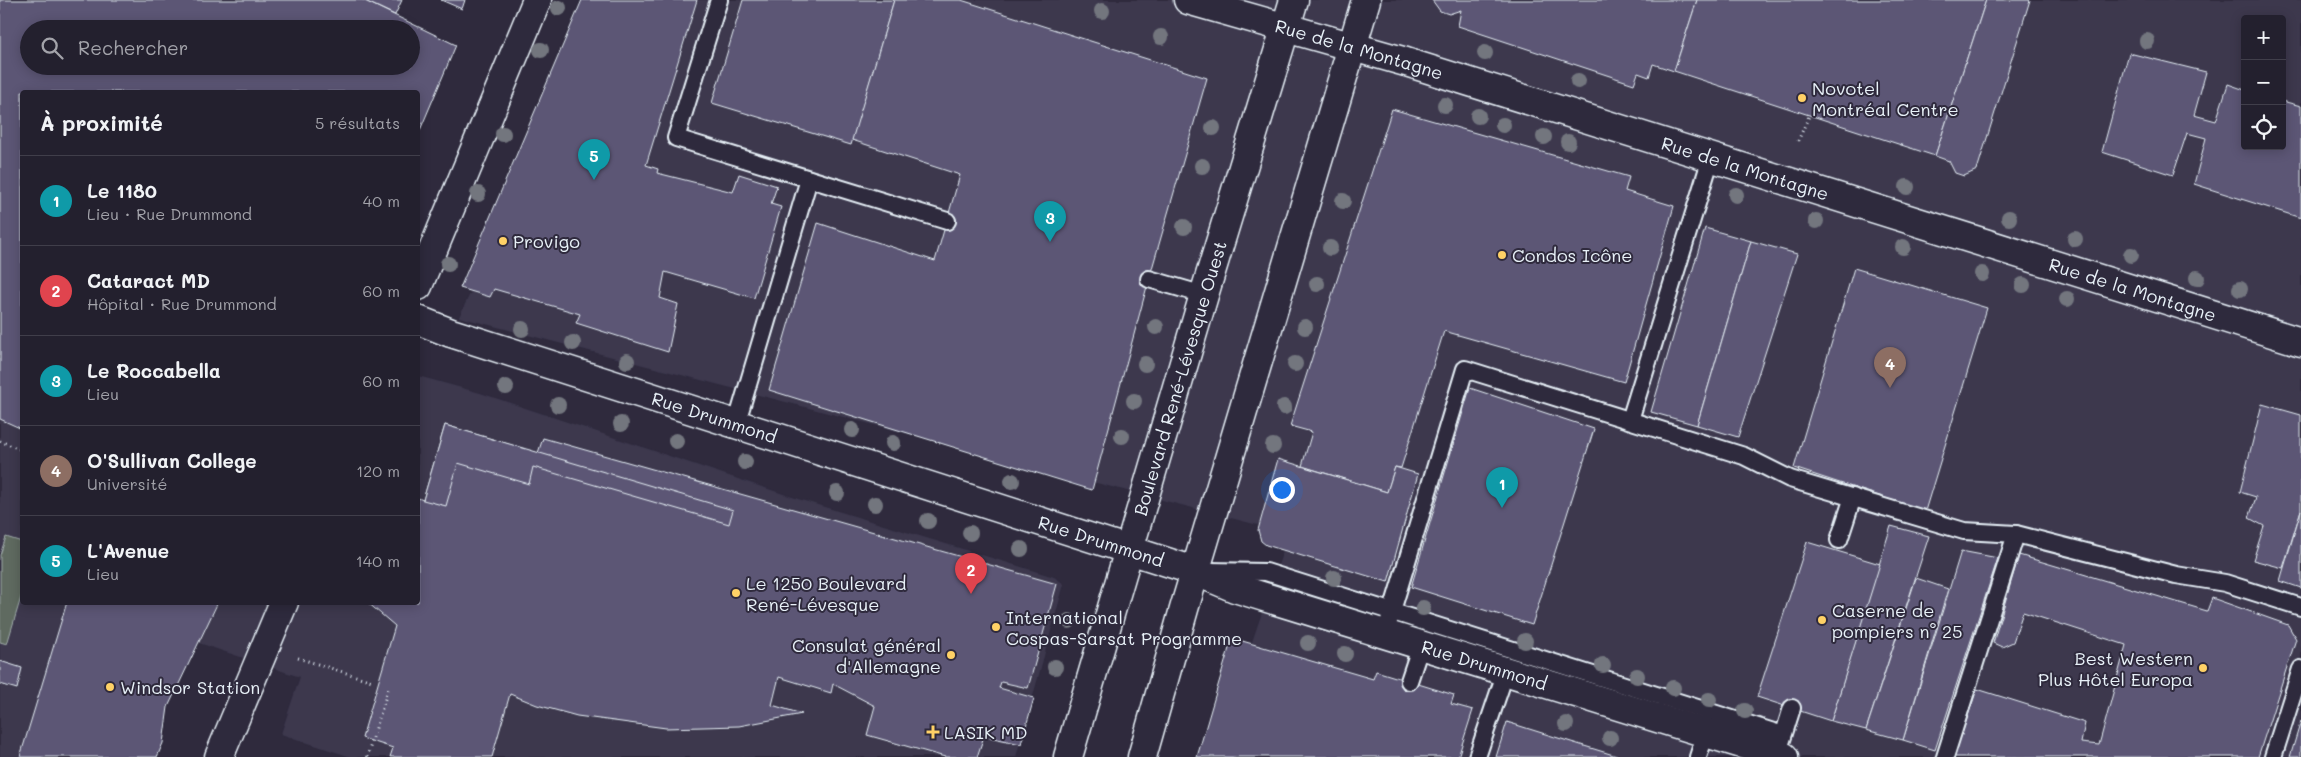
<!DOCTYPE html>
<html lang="fr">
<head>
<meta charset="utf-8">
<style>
  :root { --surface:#23202e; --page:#2b2836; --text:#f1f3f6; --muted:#a3a3aa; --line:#403e4a; --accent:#ffd166 }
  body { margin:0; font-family:Mali,sans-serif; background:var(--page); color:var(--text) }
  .controls { position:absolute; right:15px; top:15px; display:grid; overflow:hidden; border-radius:5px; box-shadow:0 2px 12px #0003 }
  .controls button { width:45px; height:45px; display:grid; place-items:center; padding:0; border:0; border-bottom:1px solid var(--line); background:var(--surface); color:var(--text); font:25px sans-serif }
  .you { position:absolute; left:1281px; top:489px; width:18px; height:18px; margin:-12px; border:4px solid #fff; border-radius:50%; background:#1a73e8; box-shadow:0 0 0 8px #1a73e833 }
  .badge { display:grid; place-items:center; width:32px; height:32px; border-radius:50%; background:var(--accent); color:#fff; font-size:16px; font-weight:700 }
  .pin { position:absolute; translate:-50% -41px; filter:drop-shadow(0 1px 2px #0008) }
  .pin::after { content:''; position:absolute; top:26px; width:18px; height:15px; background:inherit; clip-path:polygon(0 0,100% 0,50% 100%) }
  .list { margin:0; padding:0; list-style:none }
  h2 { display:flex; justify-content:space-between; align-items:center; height:65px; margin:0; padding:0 20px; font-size:21px }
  h2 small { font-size:16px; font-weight:400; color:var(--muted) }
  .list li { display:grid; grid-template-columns:32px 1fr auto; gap:15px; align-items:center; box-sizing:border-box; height:90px; padding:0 20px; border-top:1px solid var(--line) }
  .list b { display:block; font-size:19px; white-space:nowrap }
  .list p { margin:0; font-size:16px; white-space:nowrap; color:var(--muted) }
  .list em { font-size:16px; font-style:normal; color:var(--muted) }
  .icon { flex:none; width:28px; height:28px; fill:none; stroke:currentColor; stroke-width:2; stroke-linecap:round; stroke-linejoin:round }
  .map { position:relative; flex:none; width:2301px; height:757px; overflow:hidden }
  .search { position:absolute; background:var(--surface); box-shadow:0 2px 12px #0003; left:20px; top:20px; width:400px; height:55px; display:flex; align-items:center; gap:12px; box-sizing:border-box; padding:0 18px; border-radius:28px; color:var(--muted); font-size:19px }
  .panel { position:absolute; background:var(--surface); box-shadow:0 2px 12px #0003; left:20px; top:90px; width:400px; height:515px; border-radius:5px }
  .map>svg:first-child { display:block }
  .built { fill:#3c384e; fill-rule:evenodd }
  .green { fill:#5e6b61; stroke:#a3aeac }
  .building { fill:#5c5774; stroke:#e8f1f8; fill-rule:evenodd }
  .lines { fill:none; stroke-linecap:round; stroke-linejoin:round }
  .service-casing { stroke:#e8f1f8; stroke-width:20 }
  .minor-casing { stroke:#e8f1f8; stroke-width:31 }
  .tertiary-casing { stroke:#e8f1f8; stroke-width:31 }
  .secondary-casing { stroke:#e8f1f8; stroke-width:31 }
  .path { stroke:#e8f1f8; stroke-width:3; stroke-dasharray:1 4; stroke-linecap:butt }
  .service { stroke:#2f2a3d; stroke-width:16 }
  .minor { stroke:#2f2a3d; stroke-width:28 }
  .tertiary { stroke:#2f2a3d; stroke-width:28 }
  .secondary { stroke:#2f2a3d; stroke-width:28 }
  .tree { fill:#73767e }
  .poi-dot { fill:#ffd166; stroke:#2f2a3d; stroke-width:2 }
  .labels { text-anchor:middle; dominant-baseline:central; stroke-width:4; stroke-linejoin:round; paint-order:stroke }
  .street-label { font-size:18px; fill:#e8f1f8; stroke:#2f2a3d }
  .poi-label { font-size:18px; fill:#e8f1f8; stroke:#2f2a3d; text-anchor:start }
</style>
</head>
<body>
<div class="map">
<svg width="2301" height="757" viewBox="0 0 2301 757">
  <rect width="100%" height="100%" fill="#2f2a3d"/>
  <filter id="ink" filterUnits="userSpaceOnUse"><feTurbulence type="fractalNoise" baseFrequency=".02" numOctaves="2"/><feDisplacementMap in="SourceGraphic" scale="10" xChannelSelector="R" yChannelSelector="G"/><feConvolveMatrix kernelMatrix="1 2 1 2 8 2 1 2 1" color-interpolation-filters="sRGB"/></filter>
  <g filter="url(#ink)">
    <g class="built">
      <path d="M610,0H2301V757H1213L1289,533L459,317ZM2245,19H2282V146H2245Z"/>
      <path d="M418,376L480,393L798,499L1054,577L1064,584L1016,757H351L281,734L300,677L193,641L144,757H0V419L22,429V602H418Z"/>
    </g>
    <path class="green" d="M6,537L22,542V594L7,644L0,642V555Z"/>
    <g class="building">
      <path d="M0,0H363L456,45L418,135V92H22V429L0,419ZM29,29H411V66H29Z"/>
      <path d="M363,0H402L395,15Z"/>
      <path d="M441,0H465L462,9Z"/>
      <path d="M582,0H697L646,165L658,169L657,173L733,192L739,174L777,186L771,204L781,207L754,298L665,272L660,298L678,304L668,352L576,323L580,314L494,289L490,297L460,288Z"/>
      <path d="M743,0H894L851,145L712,103Z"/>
      <path d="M894,0H961L1207,78L1149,279L1092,490L769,390L818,223L935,261L960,175L852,140Z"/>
      <path d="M1432,0H1697L1674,71L1653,64L1649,77L1638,73L1634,84L1458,26L1461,10L1449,14L1440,11Z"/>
      <path d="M1697,0H1986L1935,156L1674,71Z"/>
      <path d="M1986,0H2030L1977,170L1964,176L1955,173L1949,161L1935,156Z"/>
      <path d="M2129,53L2206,72L2194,115L2216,121L2228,84L2245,90V146H2282V101L2301,106V218L2194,184L2206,138L2187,133L2173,175L2102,152Z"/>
      <path d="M1392,109L1629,177L1625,191L1674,206L1624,382L1444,331L1401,468L1395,467L1387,492L1302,466L1312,432L1290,426Z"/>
      <path d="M1705,228L1751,241L1697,425L1651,412Z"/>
      <path d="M1751,241L1797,254L1738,437L1697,425Z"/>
      <path d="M1854,268L1987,308L1925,511L1794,468Z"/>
      <path d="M1470,388L1594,429L1532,625L1411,587Z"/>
      <path d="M2262,404L2301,415V510L2283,568L2253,560L2264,526L2249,518L2256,497L2240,492Z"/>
      <path d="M445,425L538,453L543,438L1057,584L1028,688L1001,682L999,688L1034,698L1021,744L984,736L977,757H945L867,735L875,706L833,684L831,693L779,677L772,705L802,714L739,726L666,728L577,716L537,705L510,694L492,757H390L393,748L362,738L395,626L367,602H418V498L423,500Z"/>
      <path d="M445,425L733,510L729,524L533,467L529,484L458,463L446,506L423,500Z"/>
      <path d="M1278,459L1387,492L1395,467L1418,474L1388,582L1266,545L1261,541L1258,530Z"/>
      <path d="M2301,510V588L2280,581Z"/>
      <path d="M1891,526L1929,536L1866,730L1831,721Z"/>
      <path d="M1807,542L1880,564L1831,721L1757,697Z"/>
      <path d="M1961,551L1998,558L1935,750L1903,740Z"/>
      <path d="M2019,555L2207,611L2212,598L2288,625L2296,639L2258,757H1954L1977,689L2085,723L2081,743L2099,745L2126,645L2023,612L2013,642L2002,647L1993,643Z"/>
      <path d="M1916,578L1948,589L1903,740L1866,730Z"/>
      <path d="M67,602H218L168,707L163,743L157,757H20Z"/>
      <path d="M1232,638L1373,679L1376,671L1454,695L1451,704L1473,710L1458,757H1197Z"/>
      <path d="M0,661L22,668L17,689L0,684Z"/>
      <path d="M2301,721V757H2290Z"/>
      <path d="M1507,722L1542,733L1620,757H1496Z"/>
    </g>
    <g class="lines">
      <defs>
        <g id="service">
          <path d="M719,0L676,138L947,221"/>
          <path d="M1149,279L1204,295"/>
          <path d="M1630,420L1711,158"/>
          <path d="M736,425L809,179"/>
          <path d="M1839,540L1853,497"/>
          <path d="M1208,571L1266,572L1783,735"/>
          <path d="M1385,634L1465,369L1744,456L1790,479L1964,531L2016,534L2176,575L2225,583L2301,607"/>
          <path d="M1409,681L1421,645"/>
          <path d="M1780,746L1792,708"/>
          <path d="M1477,757L1506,671"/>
          <path d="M1698,757L1708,726"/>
          <path d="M1945,757L2016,534"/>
          <path d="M2273,757L2301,669"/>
        </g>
        <g id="minor">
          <path d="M418,286L537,0"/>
          <path id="s1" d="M418,320L451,333L1195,571L1235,588L1784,757"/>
          <path d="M219,757L284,602"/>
        </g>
        <g id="tertiary">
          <path id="s2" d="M1188,0L1406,62L2301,342"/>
        </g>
        <g id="secondary">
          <path id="s3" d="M1068,757L1204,295L1294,0"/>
          <path d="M1142,757L1184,609L1366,0"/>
        </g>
      </defs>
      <use href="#service" class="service-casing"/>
      <use href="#minor" class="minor-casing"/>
      <use href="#tertiary" class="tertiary-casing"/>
      <use href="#secondary" class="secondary-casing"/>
      <g class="path">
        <path d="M1798,141L1809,116"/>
        <path d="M0,441L22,450"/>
        <path d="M298,658L372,681"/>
        <path d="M367,757L389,686"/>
      </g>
      <use href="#service" class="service"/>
      <use href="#minor" class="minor"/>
      <use href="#tertiary" class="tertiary"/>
      <use href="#secondary" class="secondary"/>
    </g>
    <g class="tree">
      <circle cx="559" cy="8" r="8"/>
      <circle cx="1102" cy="11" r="8"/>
      <circle cx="1161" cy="37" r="8"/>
      <circle cx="2147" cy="41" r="8"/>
      <circle cx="541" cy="50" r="8"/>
      <circle cx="1485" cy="53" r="8"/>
      <circle cx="1578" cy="81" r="8"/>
      <circle cx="1445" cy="105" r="8"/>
      <circle cx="1478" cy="116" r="8"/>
      <circle cx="1503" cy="125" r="8"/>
      <circle cx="1213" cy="128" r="8"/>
      <circle cx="503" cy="134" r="8"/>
      <circle cx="1544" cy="137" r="8"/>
      <circle cx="1568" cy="142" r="8"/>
      <circle cx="1202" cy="166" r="8"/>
      <circle cx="1907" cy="187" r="8"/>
      <circle cx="478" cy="194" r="8"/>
      <circle cx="1736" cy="195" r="8"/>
      <circle cx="1343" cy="201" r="8"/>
      <circle cx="2009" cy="218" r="8"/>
      <circle cx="1816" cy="221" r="8"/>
      <circle cx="1184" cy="227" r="8"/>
      <circle cx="2075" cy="239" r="8"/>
      <circle cx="1903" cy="247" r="8"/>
      <circle cx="1330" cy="248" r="8"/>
      <circle cx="2131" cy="255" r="8"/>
      <circle cx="448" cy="264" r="8"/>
      <circle cx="1982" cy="274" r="8"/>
      <circle cx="2197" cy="278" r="8"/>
      <circle cx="1317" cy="284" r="8"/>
      <circle cx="2023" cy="285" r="8"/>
      <circle cx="2240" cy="289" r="8"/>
      <circle cx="2067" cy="299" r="8"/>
      <circle cx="1156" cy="327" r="8"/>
      <circle cx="1305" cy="327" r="8"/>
      <circle cx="522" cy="329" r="8"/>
      <circle cx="573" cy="343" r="8"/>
      <circle cx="627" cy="361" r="8"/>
      <circle cx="1145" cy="364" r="8"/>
      <circle cx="1295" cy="364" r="8"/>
      <circle cx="506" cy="387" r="8"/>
      <circle cx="1134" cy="401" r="8"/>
      <circle cx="558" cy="405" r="8"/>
      <circle cx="1284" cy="407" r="8"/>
      <circle cx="621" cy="424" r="8"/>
      <circle cx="852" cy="430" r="8"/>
      <circle cx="1122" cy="436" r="8"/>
      <circle cx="676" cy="441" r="8"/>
      <circle cx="893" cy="443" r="8"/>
      <circle cx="1273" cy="446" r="8"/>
      <circle cx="745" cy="462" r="8"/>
      <circle cx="1012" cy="481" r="8"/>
      <circle cx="837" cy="493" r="8"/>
      <circle cx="875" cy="504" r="8"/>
      <circle cx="928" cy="521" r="8"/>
      <circle cx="970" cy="533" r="8"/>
      <circle cx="1021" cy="549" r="8"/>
      <circle cx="1334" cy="578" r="8"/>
      <circle cx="1423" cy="608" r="8"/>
      <circle cx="1069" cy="621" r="8"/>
      <circle cx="1525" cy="641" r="8"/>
      <circle cx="1308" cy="643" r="8"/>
      <circle cx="1345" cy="654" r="8"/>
      <circle cx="1603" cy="665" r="8"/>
      <circle cx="1055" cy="667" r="8"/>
      <circle cx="1637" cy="676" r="8"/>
      <circle cx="1673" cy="688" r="8"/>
      <circle cx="1709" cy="700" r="8"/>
      <circle cx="1745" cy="711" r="8"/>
      <circle cx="1566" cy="724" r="8"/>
      <circle cx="1610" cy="738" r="8"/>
    </g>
  </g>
  <g class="poi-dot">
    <circle cx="1802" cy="98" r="5"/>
    <circle cx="503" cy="241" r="5"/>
    <circle cx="1502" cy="255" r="5"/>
    <circle cx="736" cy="593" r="5"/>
    <circle cx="1822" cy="620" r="5"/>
    <circle cx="996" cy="627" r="5"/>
    <circle cx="951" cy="655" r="5"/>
    <circle cx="2203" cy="668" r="5"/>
    <circle cx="110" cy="687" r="5"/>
    <path d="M930.5 724.5h5v5h5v5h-5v5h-5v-5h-5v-5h5z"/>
  </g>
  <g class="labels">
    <g class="street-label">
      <text stroke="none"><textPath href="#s2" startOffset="178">Rue de la Montagne</textPath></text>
      <text stroke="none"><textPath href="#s2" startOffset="582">Rue de la Montagne</textPath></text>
      <text stroke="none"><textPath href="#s2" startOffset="988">Rue de la Montagne</textPath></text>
      <text stroke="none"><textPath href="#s3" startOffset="395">Boulevard René-Lévesque Ouest</textPath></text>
      <text stroke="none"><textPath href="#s1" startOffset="312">Rue Drummond</textPath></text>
      <text stroke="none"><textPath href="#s1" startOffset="718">Rue Drummond</textPath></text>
      <text stroke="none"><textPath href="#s1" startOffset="1121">Rue Drummond</textPath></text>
    </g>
    <g class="poi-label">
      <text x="1812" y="88">Novotel<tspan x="1812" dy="21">Montréal Centre</tspan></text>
      <text x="513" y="241">Provigo</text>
      <text x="1512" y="255">Condos Icône</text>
      <text x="746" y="583">Le 1250 Boulevard<tspan x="746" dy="21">René-Lévesque</tspan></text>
      <text x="1832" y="610">Caserne de<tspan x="1832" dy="21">pompiers n° 25</tspan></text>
      <text x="1006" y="617">International<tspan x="1006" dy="21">Cospas-Sarsat Programme</tspan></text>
      <text x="941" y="645" text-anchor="end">Consulat général<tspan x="941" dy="21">d'Allemagne</tspan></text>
      <text x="2193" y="658" text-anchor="end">Best Western<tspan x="2193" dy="21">Plus Hôtel Europa</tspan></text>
      <text x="120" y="687">Windsor Station</text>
      <text x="944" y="732">LASIK MD</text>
    </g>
  </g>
</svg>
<div class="controls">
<button>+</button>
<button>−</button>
<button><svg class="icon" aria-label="locate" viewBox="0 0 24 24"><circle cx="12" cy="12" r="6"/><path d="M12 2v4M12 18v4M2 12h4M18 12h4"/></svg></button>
</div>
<div class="you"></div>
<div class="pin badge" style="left:1502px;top:508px;background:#0f9aa8">1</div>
<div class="pin badge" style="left:971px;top:594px;background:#e0444e">2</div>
<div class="pin badge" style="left:1050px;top:242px;background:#0f9aa8">3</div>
<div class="pin badge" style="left:1890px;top:388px;background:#8d6e63">4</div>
<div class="pin badge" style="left:594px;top:180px;background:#0f9aa8">5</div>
<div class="search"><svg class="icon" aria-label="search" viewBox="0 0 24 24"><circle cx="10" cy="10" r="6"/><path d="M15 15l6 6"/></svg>Rechercher</div>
<section class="panel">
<h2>À proximité<small>5 résultats</small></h2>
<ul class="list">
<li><span class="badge" style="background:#0f9aa8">1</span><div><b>Le 1180</b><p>Lieu · Rue Drummond</p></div><em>40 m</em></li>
<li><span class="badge" style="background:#e0444e">2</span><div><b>Cataract MD</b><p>Hôpital · Rue Drummond</p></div><em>60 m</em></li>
<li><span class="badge" style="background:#0f9aa8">3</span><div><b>Le Roccabella</b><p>Lieu</p></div><em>60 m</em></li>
<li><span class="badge" style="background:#8d6e63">4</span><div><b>O'Sullivan College</b><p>Université</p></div><em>120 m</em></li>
<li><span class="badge" style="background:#0f9aa8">5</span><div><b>L'Avenue</b><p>Lieu</p></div><em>140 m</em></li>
</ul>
</section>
</div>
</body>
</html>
